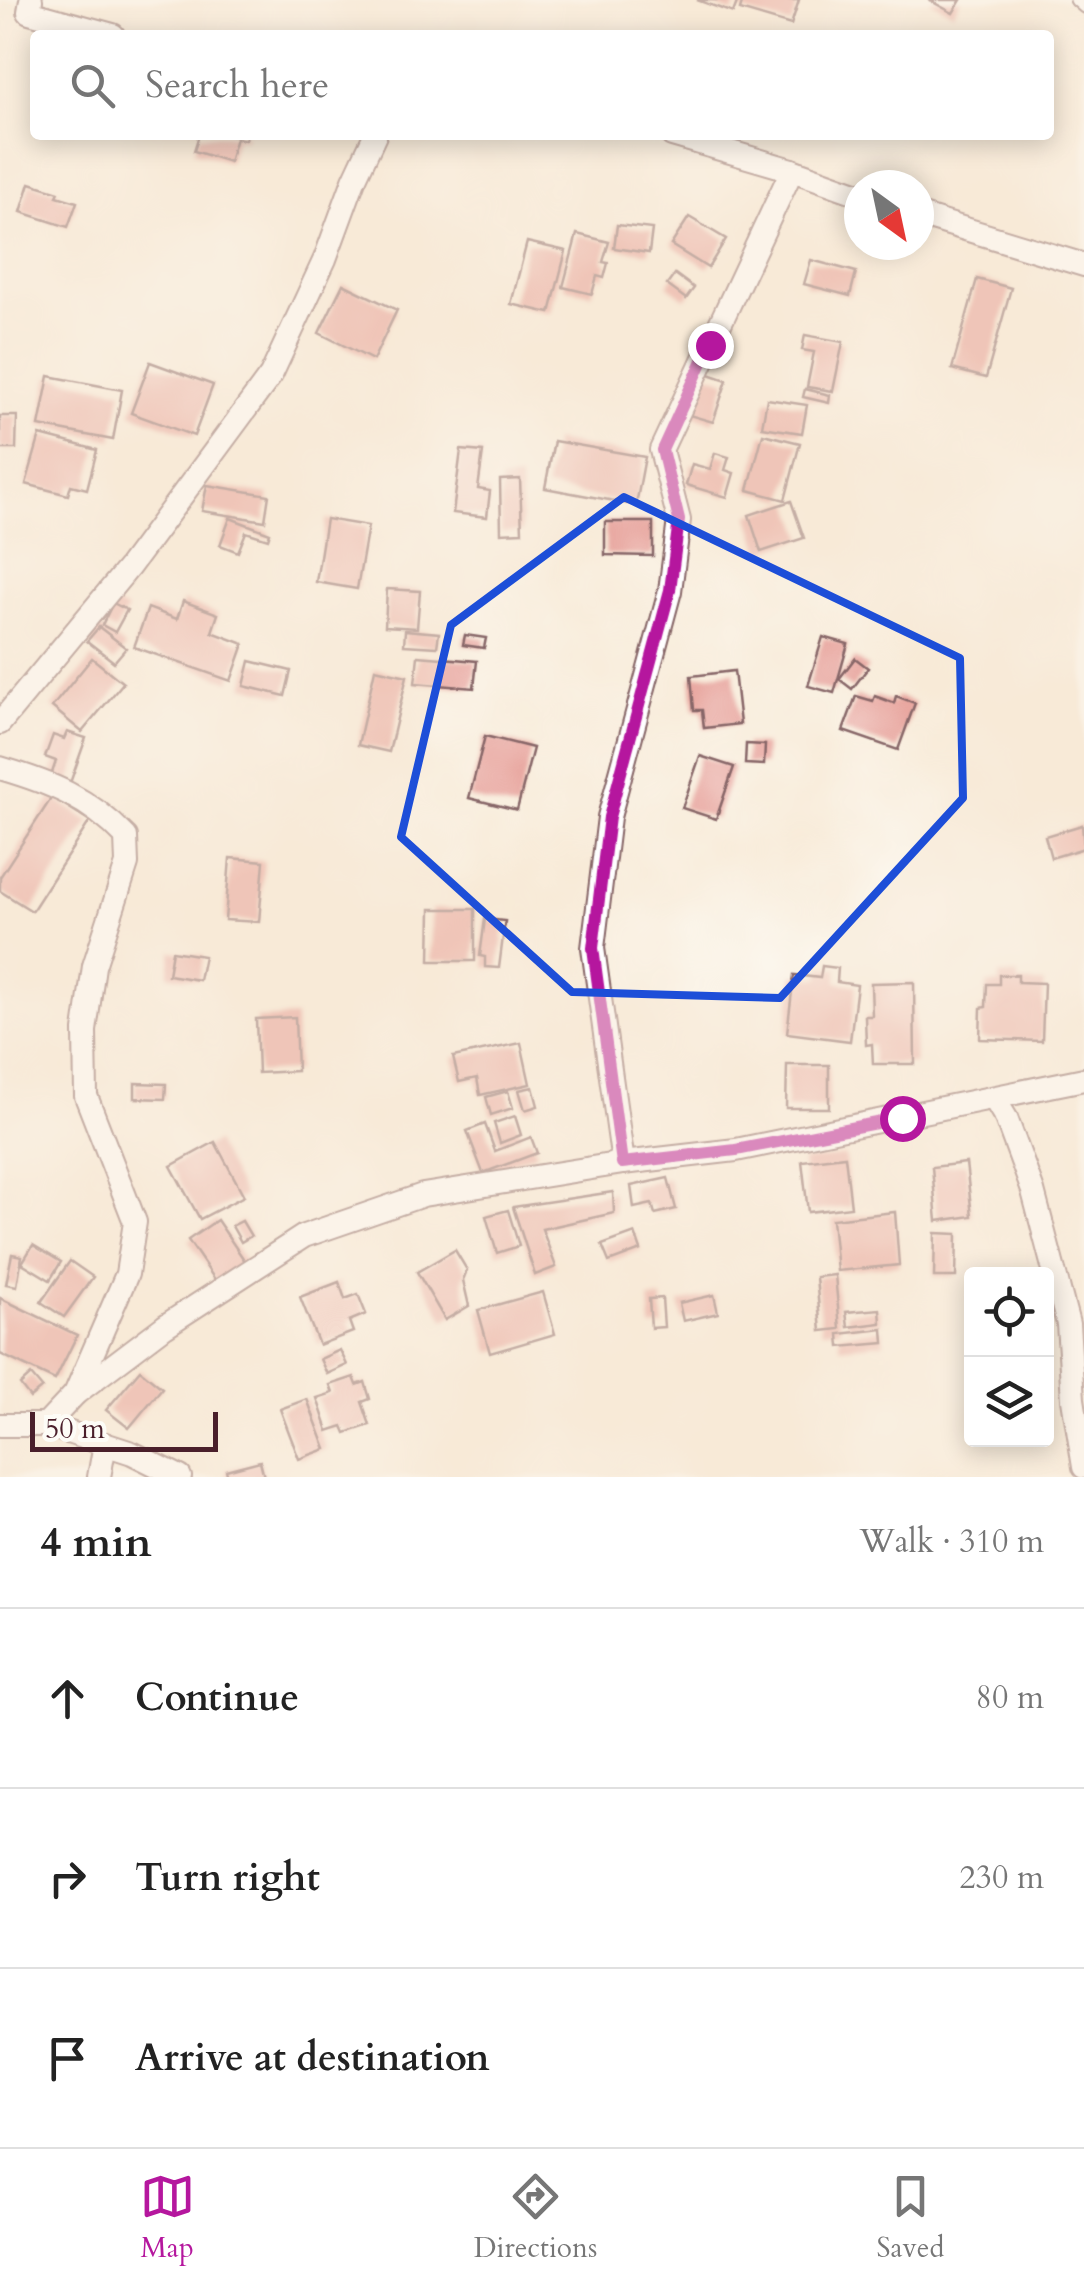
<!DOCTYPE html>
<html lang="en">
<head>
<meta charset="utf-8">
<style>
  :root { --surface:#fff; --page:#f2f2f2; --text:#222; --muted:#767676; --line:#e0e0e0; --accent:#b5179e }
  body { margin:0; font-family:Cardo,serif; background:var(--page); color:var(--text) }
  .controls { position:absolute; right:30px; bottom:30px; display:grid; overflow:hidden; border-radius:10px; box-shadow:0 5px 25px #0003 }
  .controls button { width:90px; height:90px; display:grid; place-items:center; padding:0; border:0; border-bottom:2px solid var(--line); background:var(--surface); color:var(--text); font:50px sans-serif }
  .compass { position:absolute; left:844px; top:170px; width:90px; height:90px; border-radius:50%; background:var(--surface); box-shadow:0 5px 25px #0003; rotate:147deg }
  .scale { position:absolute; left:30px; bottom:25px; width:188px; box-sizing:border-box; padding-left:10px; border:5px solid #4a1f2b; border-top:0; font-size:28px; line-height:35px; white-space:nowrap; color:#4a1f2b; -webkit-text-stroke:8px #fdfcf7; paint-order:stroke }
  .stop { position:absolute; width:30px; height:30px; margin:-22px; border:8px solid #b5179e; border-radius:50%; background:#fff }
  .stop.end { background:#b5179e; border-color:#fff; box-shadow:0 2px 10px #0008 }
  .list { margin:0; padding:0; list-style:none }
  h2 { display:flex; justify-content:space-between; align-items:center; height:130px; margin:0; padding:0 40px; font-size:42px }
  h2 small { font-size:32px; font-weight:400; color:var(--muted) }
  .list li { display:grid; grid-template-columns:65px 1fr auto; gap:30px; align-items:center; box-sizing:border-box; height:180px; padding:0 40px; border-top:2px solid var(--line) }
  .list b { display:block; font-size:38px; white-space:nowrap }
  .list em { font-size:32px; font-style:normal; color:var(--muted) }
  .icon { flex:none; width:55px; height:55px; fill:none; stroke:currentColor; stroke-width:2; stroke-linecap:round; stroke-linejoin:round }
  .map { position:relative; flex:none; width:1084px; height:1477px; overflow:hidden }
  .search { position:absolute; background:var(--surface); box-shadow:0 5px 25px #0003; left:30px; right:30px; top:30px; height:110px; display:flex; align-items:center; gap:25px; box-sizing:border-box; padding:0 35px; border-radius:10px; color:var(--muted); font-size:38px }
  .sheet { height:670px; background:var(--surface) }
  nav { display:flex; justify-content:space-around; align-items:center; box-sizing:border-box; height:140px; border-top:2px solid var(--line); background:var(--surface); font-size:28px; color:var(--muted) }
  nav a { display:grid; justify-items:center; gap:5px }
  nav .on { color:var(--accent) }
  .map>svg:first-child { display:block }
  .building { fill:#e59992 }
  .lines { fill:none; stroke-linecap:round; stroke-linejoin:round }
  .lane-casing { stroke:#876667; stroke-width:15 }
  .street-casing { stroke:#876667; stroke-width:26 }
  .lane { stroke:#fff; stroke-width:11 }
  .street { stroke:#fff; stroke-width:22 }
  .route { stroke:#b5179e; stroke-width:12 }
  .marked { fill:none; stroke:#1d4ed8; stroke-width:8; stroke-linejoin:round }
</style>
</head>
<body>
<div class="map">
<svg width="1084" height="1477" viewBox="0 0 1084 1477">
  <rect width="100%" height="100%" fill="#fdfcf7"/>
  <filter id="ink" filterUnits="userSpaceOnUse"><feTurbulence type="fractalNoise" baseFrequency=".01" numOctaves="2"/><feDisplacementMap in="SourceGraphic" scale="20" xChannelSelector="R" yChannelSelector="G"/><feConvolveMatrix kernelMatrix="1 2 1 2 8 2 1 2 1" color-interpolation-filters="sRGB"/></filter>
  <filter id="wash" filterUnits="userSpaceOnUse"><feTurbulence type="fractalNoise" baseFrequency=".0048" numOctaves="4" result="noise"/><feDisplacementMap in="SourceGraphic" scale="40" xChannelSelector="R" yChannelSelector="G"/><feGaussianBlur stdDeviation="2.25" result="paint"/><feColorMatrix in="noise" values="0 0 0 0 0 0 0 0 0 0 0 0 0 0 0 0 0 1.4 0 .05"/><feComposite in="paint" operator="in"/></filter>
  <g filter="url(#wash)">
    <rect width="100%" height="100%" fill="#f8ead7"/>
    <g id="blocks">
      <g class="building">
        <path d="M697,0H738L733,13Z"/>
        <path d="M743,0H799L791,25L740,10Z"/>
        <path d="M929,0H961L953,13Z"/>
        <path d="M199,135H247L245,140L236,138L229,162L194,151Z"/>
        <path d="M30,183L59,192L57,196L77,202L68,227L21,212Z"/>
        <path d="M689,217L726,239L708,268L671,245Z"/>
        <path d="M617,225L652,229L649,253L614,248Z"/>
        <path d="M577,234L609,242L603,262L608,263L604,278L597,276L592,294L563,287Z"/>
        <path d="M527,242L566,251L550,313L511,304Z"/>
        <path d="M811,260L856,272L850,296L804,284Z"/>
        <path d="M675,274L694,288L686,299L667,285Z"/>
        <path d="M977,279L1011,288L986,378L952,369Z"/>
        <path d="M343,284L397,310L373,360L319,333Z"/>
        <path d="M805,335L843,342L833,391L807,387L814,352L802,350Z"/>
        <path d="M150,362L213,385L194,436L131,413Z"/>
        <path d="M703,372L727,380L713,422L689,415Z"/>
        <path d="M49,376L122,390L113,440L39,426Z"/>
        <path d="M805,389L830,395L829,403L803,397Z"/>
        <path d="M767,399L807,405L802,433L762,427Z"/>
        <path d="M0,416H17L16,449H0Z"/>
        <path d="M763,434L800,443L785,500L748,490Z"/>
        <path d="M40,435L97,450L87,489L71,485L68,495L26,484Z"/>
        <path d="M554,441L645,457L636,505L545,488Z"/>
        <path d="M461,450L483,452L478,489L490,491L487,517L453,513Z"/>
        <path d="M715,453L729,457L725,470L734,473L727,497L686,485L692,464L710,469Z"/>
        <path d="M520,479L522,532L501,533L500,480Z"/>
        <path d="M207,485L269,495L265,521L202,511Z"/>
        <path d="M791,501L804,538L761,552L749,515Z"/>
        <path d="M230,518L270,533L268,539L246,532L238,552L220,545Z"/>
        <path d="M326,519L368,526L357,589L316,582Z"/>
        <path d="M605,522H653V556L605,555Z"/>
        <path d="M387,589L420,591L417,628L385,626Z"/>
        <path d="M183,601L218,614L212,632L244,644L231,681L134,647L148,608L177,619Z"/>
        <path d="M113,603L127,610L115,632L102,625Z"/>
        <path d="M99,627L126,648L114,662L87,641Z"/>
        <path d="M405,630L439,633L437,647L404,645Z"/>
        <path d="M465,635L486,638L484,648L463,645Z"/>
        <path d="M823,637L848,644L834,693L808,686Z"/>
        <path d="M418,656L477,661L474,688L415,683Z"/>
        <path d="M92,658L123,683L82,732L52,707Z"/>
        <path d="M855,658L868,668L852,689L839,679Z"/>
        <path d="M250,661L291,671L285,696L244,686Z"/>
        <path d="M375,669L407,676L389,752L358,745Z"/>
        <path d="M734,671L740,724L704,728L702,710H694L691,676Z"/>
        <path d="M856,696L873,701L875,696L894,703L896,696L915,703L898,750L843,731Z"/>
        <path d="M67,732L86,738L69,786L50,779L56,761L45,757L53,735L64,739Z"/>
        <path d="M485,736L533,748L517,810L469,798Z"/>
        <path d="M746,744L765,745L764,765L745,764Z"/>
        <path d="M700,756L734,767L716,819L682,808Z"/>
        <path d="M52,797L90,821L32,911L0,891V877Z"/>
        <path d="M1082,825L1084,848L1051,858L1045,836Z"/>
        <path d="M230,858L264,861L259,922L225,920Z"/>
        <path d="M431,909H475V961H430Z"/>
        <path d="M485,919L505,921L499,968L485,967V957L480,956Z"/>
        <path d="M172,951L204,956L199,980L168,975Z"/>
        <path d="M822,966L838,968L837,982L857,985L850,1041L787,1033L794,975L820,978Z"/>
        <path d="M999,975H1018V982L1044,983L1042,1041L980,1039L981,1008L986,1007L987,984H999Z"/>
        <path d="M914,982L915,1064H873L872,1044L866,1045L865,1016H872L871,983Z"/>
        <path d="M295,1017L297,1071L258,1073L256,1019Z"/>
        <path d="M521,1043L530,1084L480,1095L477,1078L459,1082L453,1057Z"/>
        <path d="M787,1065H829V1108H786Z"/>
        <path d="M135,1083L166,1084L165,1099L135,1098Z"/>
        <path d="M533,1087L538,1106L525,1110L519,1090Z"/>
        <path d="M508,1091L513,1108L491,1115L486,1097Z"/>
        <path d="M515,1116L521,1135L500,1143L494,1123Z"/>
        <path d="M485,1124L495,1151L531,1137L537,1153L483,1173L467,1131Z"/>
        <path d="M215,1142L244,1196L200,1219L171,1166Z"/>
        <path d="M845,1156L851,1207L808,1212L802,1161Z"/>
        <path d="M966,1163L972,1216L937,1221L932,1167Z"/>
        <path d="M668,1178L676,1209L655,1214L652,1204L634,1208L631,1186Z"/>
        <path d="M613,1192L614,1213L542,1229L556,1267L535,1275L513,1207Z"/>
        <path d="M508,1210L519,1246L497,1253L486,1216Z"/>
        <path d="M895,1212L899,1265L837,1271L832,1219Z"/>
        <path d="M217,1220L247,1264L218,1284L188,1240Z"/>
        <path d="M242,1221L251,1236L241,1242L232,1226Z"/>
        <path d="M635,1233L641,1250L609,1262L602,1245Z"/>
        <path d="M935,1233L957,1234L956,1277H934Z"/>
        <path d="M33,1245L61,1262L50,1280L22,1263Z"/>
        <path d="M455,1250L467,1270L463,1280L469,1306L445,1320L417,1272Z"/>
        <path d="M12,1254L22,1256L17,1286L6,1284Z"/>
        <path d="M70,1261L93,1277L64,1317L41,1302Z"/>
        <path d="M835,1275L840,1329L821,1331L816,1277Z"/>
        <path d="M339,1282L345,1299L358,1294L366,1314L349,1321L353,1332L319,1345L300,1297Z"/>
        <path d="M543,1292L555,1334L490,1353L478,1310Z"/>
        <path d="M714,1295L718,1313L683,1321L679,1303Z"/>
        <path d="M0,1298L77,1335L55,1380L0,1354Z"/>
        <path d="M662,1298L664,1327L651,1328L649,1299Z"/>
        <path d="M880,1309L881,1323L848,1327L846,1312Z"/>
        <path d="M883,1329L884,1343L840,1347L839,1334Z"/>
        <path d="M340,1350L347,1365L327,1374L320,1359Z"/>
        <path d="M140,1370L162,1388L129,1428L106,1410Z"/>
        <path d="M31,1375L42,1388L30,1398L20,1385Z"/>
        <path d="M354,1377L357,1385L365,1382L370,1399L362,1402L370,1425L346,1433L343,1426L328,1431L317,1398L333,1393L330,1385Z"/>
        <path d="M307,1399L326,1449L299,1459L280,1409Z"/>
        <path d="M260,1461L264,1477H228L226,1470Z"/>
      </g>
    </g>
  </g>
  <g filter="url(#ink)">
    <use href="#blocks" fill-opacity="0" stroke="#876667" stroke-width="2.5"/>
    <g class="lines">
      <defs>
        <path id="lane" d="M1076,0L1084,7"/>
        <g id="street">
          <path d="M31,0L29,12L113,35"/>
          <path d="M672,135L792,170L859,194"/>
          <path d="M919,215L1084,265"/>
          <path d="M0,723L129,567L271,375L325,259L354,180L375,135"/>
          <path d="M0,768C51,783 89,798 126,837L127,864L94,966L85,1031L86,1096L135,1222L127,1274L75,1394"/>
          <path d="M994,1098L1006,1118L1033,1191L1068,1324L1073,1399L1084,1467"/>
          <path d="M623,1163L593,948L609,817L670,591L679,520L661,450L792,170"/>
          <path d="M0,1425H46L132,1453L180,1477"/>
          <path d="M46,1425L75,1394L165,1326L304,1236L423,1195L623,1163L736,1150L1084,1079"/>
          <path d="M99,1477L105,1444"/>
        </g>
      </defs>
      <use href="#lane" class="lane-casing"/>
      <use href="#street" class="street-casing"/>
      <use href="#lane" class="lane"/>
      <use href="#street" class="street"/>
    </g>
  </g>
  <g class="lines" filter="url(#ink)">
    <path class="route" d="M710,345L662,450L679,520L670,590L609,817L593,948L622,1163L736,1150L902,1118"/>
  </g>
  <path d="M0 0H1084V1477H0ZM624,497L960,658L963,798L780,998L572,992L401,837L451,625Z" fill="#f8ead7" fill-opacity=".55" fill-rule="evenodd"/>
  <path class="marked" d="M624,497L960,658L963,798L780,998L572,992L401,837L451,625Z"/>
</svg>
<div class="controls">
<button><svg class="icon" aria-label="locate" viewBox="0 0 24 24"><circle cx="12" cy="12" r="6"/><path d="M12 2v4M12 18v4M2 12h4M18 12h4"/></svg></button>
<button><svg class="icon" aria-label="layers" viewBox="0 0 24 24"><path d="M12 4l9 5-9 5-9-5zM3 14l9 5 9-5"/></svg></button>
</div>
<svg class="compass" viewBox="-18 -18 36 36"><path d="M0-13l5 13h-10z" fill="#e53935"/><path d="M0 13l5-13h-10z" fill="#767676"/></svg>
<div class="scale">50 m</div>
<div class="stop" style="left:902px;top:1118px"></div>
<div class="stop end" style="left:710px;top:345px"></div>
<div class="search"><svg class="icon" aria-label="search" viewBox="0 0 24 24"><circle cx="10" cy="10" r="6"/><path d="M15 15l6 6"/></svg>Search here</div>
</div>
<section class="sheet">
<h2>4 min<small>Walk · 310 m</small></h2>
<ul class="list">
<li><svg class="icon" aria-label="ahead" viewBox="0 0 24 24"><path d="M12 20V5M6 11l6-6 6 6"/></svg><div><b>Continue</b></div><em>80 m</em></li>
<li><svg class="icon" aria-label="right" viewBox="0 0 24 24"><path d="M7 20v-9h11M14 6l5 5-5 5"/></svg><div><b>Turn right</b></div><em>230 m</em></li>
<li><svg class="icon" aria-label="arrive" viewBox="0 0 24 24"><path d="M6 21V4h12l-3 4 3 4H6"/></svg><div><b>Arrive at destination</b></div></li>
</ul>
</section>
<nav>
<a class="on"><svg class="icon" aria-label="map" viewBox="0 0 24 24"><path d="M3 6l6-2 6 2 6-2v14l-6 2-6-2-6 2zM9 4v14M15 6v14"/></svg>Map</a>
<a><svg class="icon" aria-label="directions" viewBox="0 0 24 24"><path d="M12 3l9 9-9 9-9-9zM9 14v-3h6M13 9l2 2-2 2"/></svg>Directions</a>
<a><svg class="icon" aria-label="saved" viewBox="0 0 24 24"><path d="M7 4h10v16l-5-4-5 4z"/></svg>Saved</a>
</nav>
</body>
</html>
